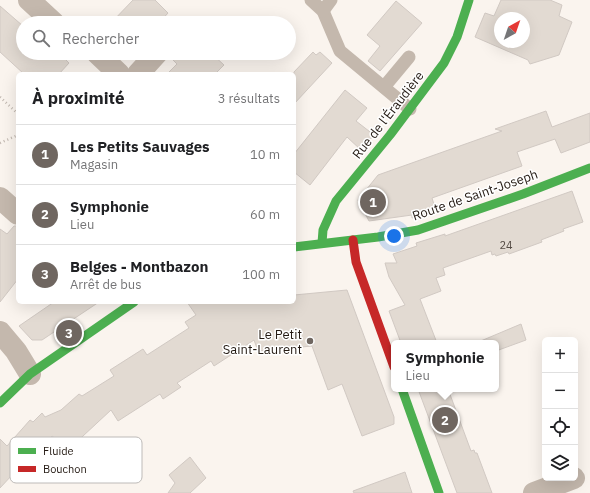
<!DOCTYPE html>
<html lang="fr">
<head>
<meta charset="utf-8">
<style>
  :root { --surface:#fff; --page:#f2f2f2; --text:#202124; --muted:#757577; --line:#e0e0e0; --accent:#6f6660 }
  body { margin:0; font-family:"IBM Plex Sans",sans-serif; background:var(--page); color:var(--text) }
  .controls { position:absolute; right:12px; bottom:12px; display:grid; overflow:hidden; border-radius:6px; box-shadow:0 4px 16px #0002 }
  .controls button { width:36px; height:36px; display:grid; place-items:center; padding:0; border:0; border-bottom:1px solid var(--line); background:var(--surface); color:var(--text); font:20px sans-serif }
  .compass { position:absolute; left:494px; top:12px; width:36px; height:36px; border-radius:50%; background:var(--surface); box-shadow:0 4px 16px #0002; rotate:40deg }
  .you { position:absolute; left:394px; top:236px; width:14px; height:14px; margin:-10px; border:3px solid #fff; border-radius:50%; background:#1a73e8; box-shadow:0 0 0 6px #1a73e833 }
  .badge { display:grid; place-items:center; width:26px; height:26px; border-radius:50%; background:var(--accent); color:#fff; font-size:13px; font-weight:700 }
  .pin { position:absolute; translate:-50% -50%; border:2px solid #fff; box-shadow:0 1px 4px #0006 }
  .popup { position:absolute; left:391px; top:340px; width:108px; height:52px; box-sizing:border-box; display:grid; place-content:center; border-radius:6px; background:var(--surface); filter:drop-shadow(0 1px 3px #0005); font-size:13px; white-space:nowrap; color:var(--muted) }
  .popup b { font-size:15px; color:var(--text) }
  .popup::after { content:''; position:absolute; left:50%; top:100%; margin-left:-8px; border:8px solid transparent; border-top-color:var(--surface) }
  .list { margin:0; padding:0; list-style:none }
  h2 { display:flex; justify-content:space-between; align-items:center; height:52px; margin:0; padding:0 16px; font-size:17px }
  h2 small { font-size:13px; font-weight:400; color:var(--muted) }
  .list li { display:grid; grid-template-columns:26px 1fr auto; gap:12px; align-items:center; box-sizing:border-box; height:60px; padding:0 16px; border-top:1px solid var(--line) }
  .list b { display:block; font-size:15px; white-space:nowrap }
  .list p { margin:0; font-size:13px; white-space:nowrap; color:var(--muted) }
  .list em { font-size:13px; font-style:normal; color:var(--muted) }
  .icon { flex:none; width:22px; height:22px; fill:none; stroke:currentColor; stroke-width:2; stroke-linecap:round; stroke-linejoin:round }
  .map { position:relative; flex:none; width:590px; height:493px; overflow:hidden }
  .search { position:absolute; background:var(--surface); box-shadow:0 4px 16px #0002; left:16px; top:16px; width:280px; height:44px; display:flex; align-items:center; gap:10px; box-sizing:border-box; padding:0 14px; border-radius:22px; color:var(--muted); font-size:15px }
  .panel { position:absolute; background:var(--surface); box-shadow:0 4px 16px #0002; left:16px; top:72px; width:280px; height:232px; border-radius:6px }
  .map>svg:first-child { display:block }
  .building { fill:#e2dad2; stroke:#d1c9c3; fill-rule:evenodd }
  .lines { fill:none; stroke-linecap:round; stroke-linejoin:round }
  .path { stroke:#bfb6ae; stroke-width:2.5; stroke-dasharray:1 3; stroke-linecap:butt }
  .lane { stroke:#c4b8ad; stroke-width:13 }
  .street { stroke:#c4b8ad; stroke-width:22 }
  .fast { stroke:#4caf50; stroke-width:9 }
  .jam { stroke:#c62828; stroke-width:9 }
  .poi-dot { fill:#6f6660; stroke:#fff; stroke-width:1.5 }
  .labels { text-anchor:middle; dominant-baseline:central; stroke-width:3; stroke-linejoin:round; paint-order:stroke }
  .number-label { font-size:11px; fill:#564d46 }
  .street-label { font-size:13px; fill:#241a13; stroke:#fff }
  .poi-label { font-size:13px; fill:#241a13; stroke:#fff; text-anchor:end }
  .key { fill:#fff; stroke:#bdbab8; stroke-width:1 }
  .key-label { font-size:11px; fill:#241a13 }
</style>
</head>
<body>
<div class="map">
<svg width="590" height="493" viewBox="0 0 590 493">
  <rect width="100%" height="100%" fill="#faf4ee"/>
  <g class="building">
    <path d="M133,0H155L168,13L159,23H111Z"/>
    <path d="M501,0H550L562,5L559,16L572,22L559,55L530,64L528,60L475,37L485,13L494,16ZM500,18H524V42H500Z"/>
    <path d="M396,1L422,23L380,71L368,61L380,46L367,35Z"/>
    <path d="M0,6L23,26V53H59L69,63L59,74H24L0,52Z"/>
    <path d="M313,52L316,55L320,52L332,63L294,104V72Z"/>
    <path d="M181,53H211L224,65L215,74H167L177,64L173,60Z"/>
    <path d="M345,90L367,108L356,121L374,135L361,150L347,137L310,185L294,172V154Z"/>
    <path d="M546,111L552,127L590,113V142L561,153L555,139L517,152L522,166L432,198L436,211L412,218V215L369,221L358,200L378,175L502,131L495,129Z"/>
    <path d="M572,191L583,222L563,229L564,231L541,240L542,242L509,254L508,252L496,256L495,254L492,255L491,251L443,268L445,275L436,278L441,291L420,299L437,343H401L389,311L405,305L389,277L385,263H397L393,254L417,246L416,243L445,234V236Z"/>
    <path d="M14,226H18V279L0,302V229L7,234Z"/>
    <path d="M347,290L394,417V424L362,436L342,384L328,390L312,346L258,351L254,340L214,366L211,361L177,383L181,387L163,399L160,394L118,421L111,410L69,449L52,436L28,463L25,461L0,488V439L7,446L30,420L33,422L42,413L45,417L61,410L79,394L82,396L114,376L110,370L143,349L147,355L189,328L185,322L196,315L187,302H294V295Z"/>
    <path d="M54,302H99L42,340H32L19,326Z"/>
    <path d="M521,324L526,340L496,351V343H476Z"/>
    <path d="M418,389H448L471,451L474,450L475,453H477L492,493H457Z"/>
    <path d="M190,457L206,478L190,493H168L175,483L169,475Z"/>
    <path d="M405,472L412,493H354L353,491Z"/>
  </g>
  <g class="lines">
    <g class="path">
      <path d="M0,97L18,114"/>
      <path d="M0,143L18,135"/>
    </g>
    <g class="lane">
      <path d="M311,0L323,11L340,51L410,109"/>
      <path d="M323,11L331,0"/>
      <path d="M384,87L409,57"/>
    </g>
    <g class="street">
      <path d="M29,0L54,23"/>
      <path d="M97,53L119,74"/>
      <path d="M138,74L157,53"/>
      <path d="M0,198L18,214"/>
      <path d="M0,332L16,351L30,374"/>
      <path d="M534,493L574,478"/>
    </g>
    <g class="fast">
      <path d="M322,243L323,230L336,201L390,135L444,63L457,37L469,0"/>
      <path d="M294,247L378,237L418,230L523,194L590,168"/>
      <path d="M402,389L439,493"/>
      <path d="M0,403L30,374L134,302"/>
    </g>
    <path class="jam" d="M353,240L356,262L394,367"/>
  </g>
  <circle class="poi-dot" cx="310" cy="341" r="4"/>
  <g class="labels">
    <g class="number-label">
      <text x="506" y="245">24</text>
    </g>
    <g class="street-label">
      <text transform="translate(388 115) rotate(-52)">Rue de l'Éraudière</text>
      <text transform="translate(475 195) rotate(-19)">Route de Saint-Joseph</text>
    </g>
    <g class="poi-label">
      <text x="302" y="334">Le Petit<tspan x="302" dy="15">Saint-Laurent</tspan></text>
    </g>
  </g>
  <rect x="10" y="437" width="132" height="46" rx="6" class="key"/>
  <rect x="18" y="448" width="18" height="6" fill="#4caf50"/>
  <rect x="18" y="466" width="18" height="6" fill="#c62828"/>
  <g class="key-label">
    <text x="43" y="455">Fluide</text>
    <text x="43" y="473">Bouchon</text>
  </g>
</svg>
<div class="controls">
<button>+</button>
<button>−</button>
<button><svg class="icon" aria-label="locate" viewBox="0 0 24 24"><circle cx="12" cy="12" r="6"/><path d="M12 2v4M12 18v4M2 12h4M18 12h4"/></svg></button>
<button><svg class="icon" aria-label="layers" viewBox="0 0 24 24"><path d="M12 4l9 5-9 5-9-5zM3 14l9 5 9-5"/></svg></button>
</div>
<svg class="compass" viewBox="-18 -18 36 36"><path d="M0-13l5 13h-10z" fill="#e53935"/><path d="M0 13l5-13h-10z" fill="#757577"/></svg>
<div class="you"></div>
<div class="pin badge" style="left:373px;top:202px">1</div>
<div class="pin badge" style="left:445px;top:420px">2</div>
<div class="popup"><b>Symphonie</b>Lieu</div>
<div class="pin badge" style="left:69px;top:333px">3</div>
<div class="search"><svg class="icon" aria-label="search" viewBox="0 0 24 24"><circle cx="10" cy="10" r="6"/><path d="M15 15l6 6"/></svg>Rechercher</div>
<section class="panel">
<h2>À proximité<small>3 résultats</small></h2>
<ul class="list">
<li><span class="badge">1</span><div><b>Les Petits Sauvages</b><p>Magasin</p></div><em>10 m</em></li>
<li><span class="badge">2</span><div><b>Symphonie</b><p>Lieu</p></div><em>60 m</em></li>
<li><span class="badge">3</span><div><b>Belges - Montbazon</b><p>Arrêt de bus</p></div><em>100 m</em></li>
</ul>
</section>
</div>
</body>
</html>
